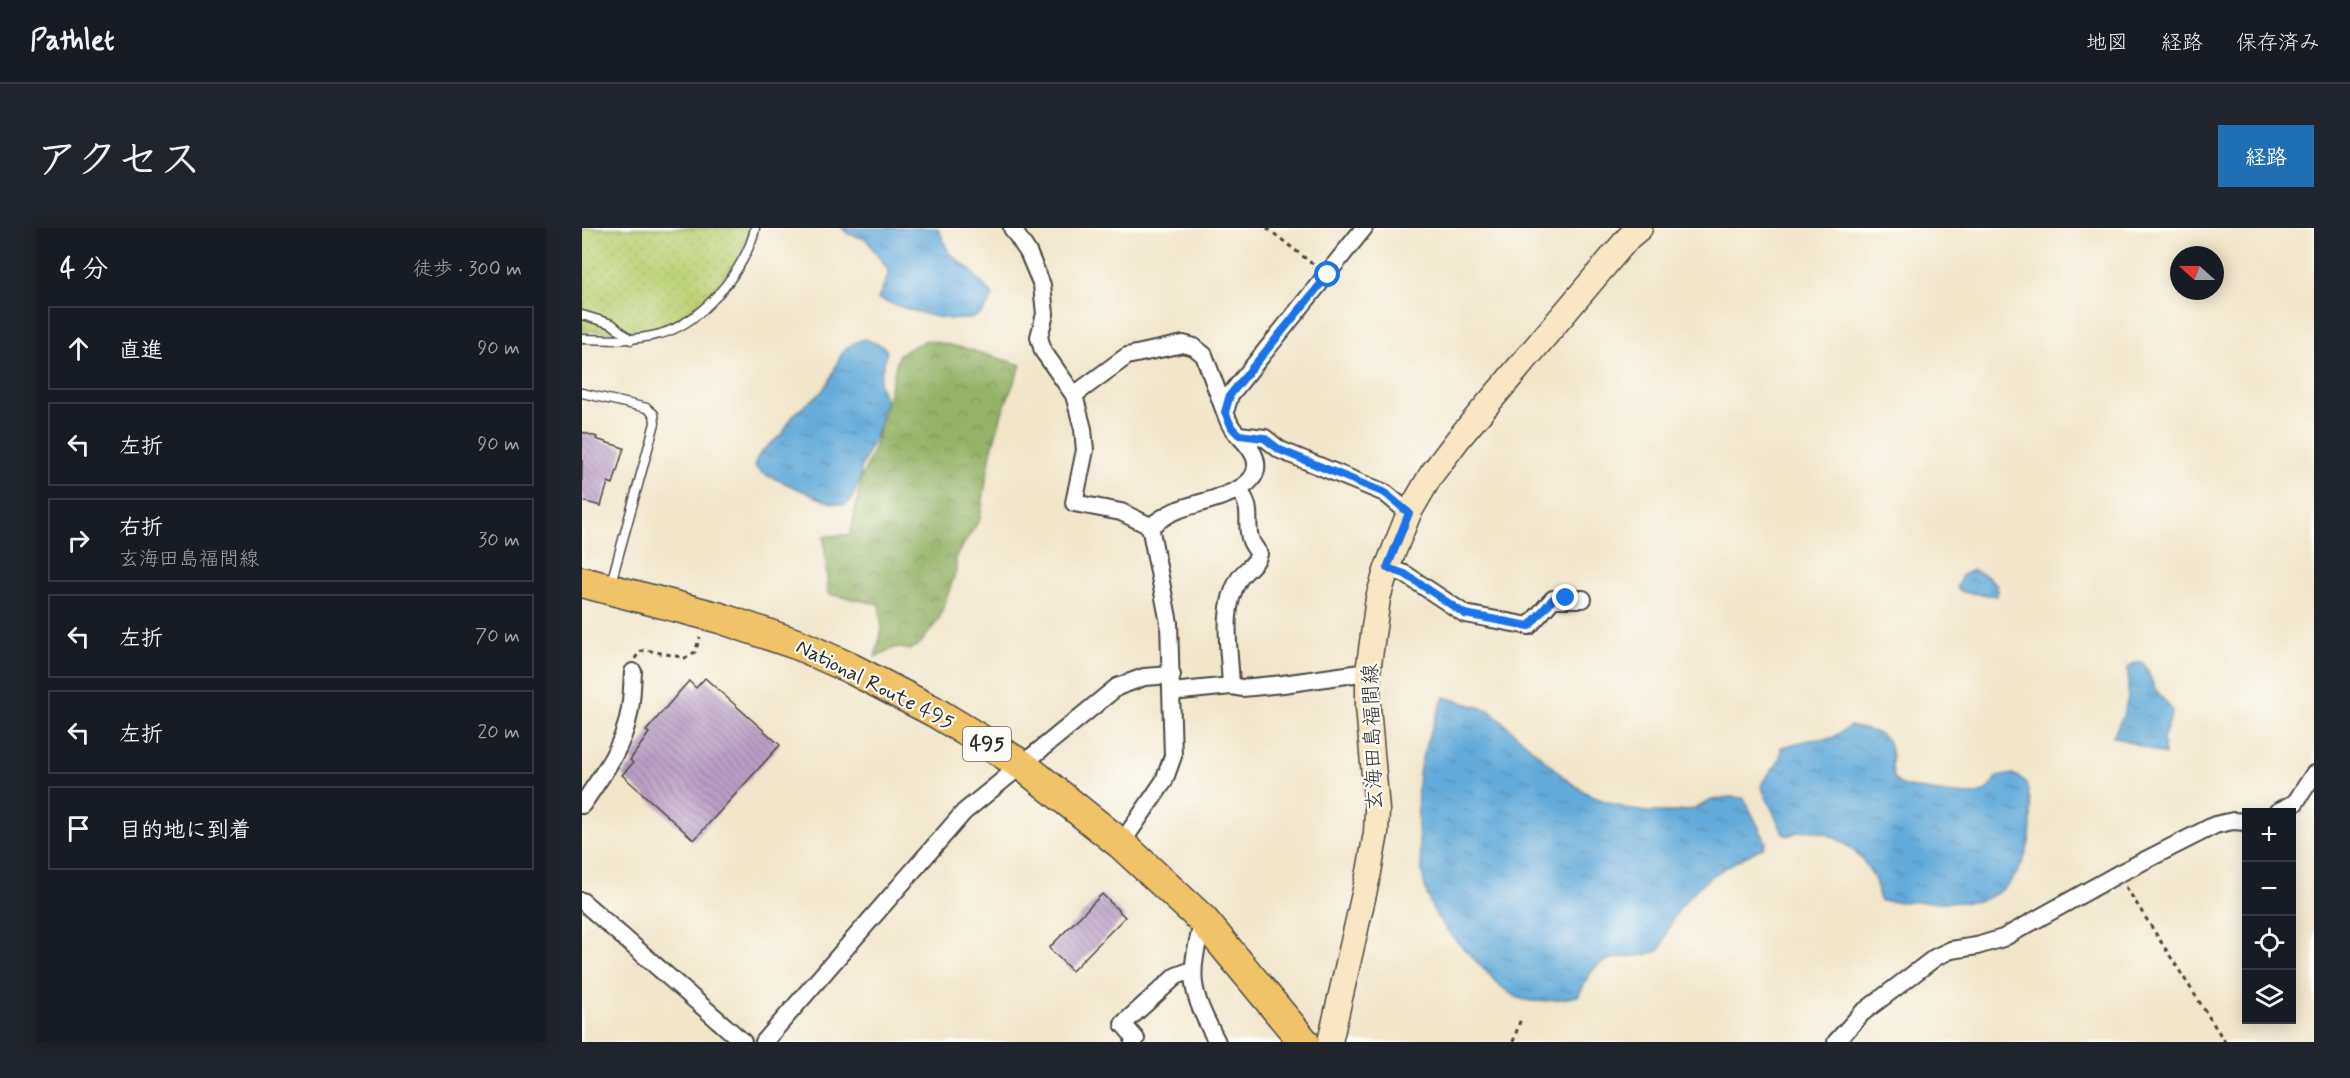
<!DOCTYPE html>
<html lang="ja">
<head>
<meta charset="utf-8">
<style>
  :root { --surface:#171b24; --page:#20242c; --text:#f1f3f6; --muted:#9ea1a6; --line:#363941; --accent:#1f6fb2 }
  body { margin:0; font-family:Mynerve,"Klee One",sans-serif; background:var(--page); color:var(--text) }
  .controls { position:absolute; right:18px; bottom:18px; display:grid; overflow:hidden; border-radius:0px; box-shadow:0 3px 15px #0003 }
  .controls button { width:54px; height:54px; display:grid; place-items:center; padding:0; border:0; border-bottom:2px solid var(--line); background:var(--surface); color:var(--text); font:30px sans-serif }
  .compass { position:absolute; left:1588px; top:18px; width:54px; height:54px; border-radius:50%; background:var(--surface); box-shadow:0 3px 15px #0003; rotate:291deg }
  .stop { position:absolute; width:18px; height:18px; margin:-14px; border:4px solid #1a73e8; border-radius:50%; background:#fff }
  .stop.end { background:#1a73e8; border-color:#fff; box-shadow:0 2px 6px #0008 }
  .list { margin:0; padding:0; list-style:none }
  h2 { display:flex; justify-content:space-between; align-items:center; height:78px; margin:0; padding:0 24px; font-size:26px }
  h2 small { font-size:20px; font-weight:400; color:var(--muted) }
  .list li { display:grid; grid-template-columns:39px 1fr auto; gap:18px; align-items:center; box-sizing:border-box; height:84px; margin:0 12px 12px; padding:0 12px; border:2px solid var(--line); border-radius:0px }
  .list b { display:block; font-size:22px; white-space:nowrap }
  .list p { margin:0; font-size:20px; white-space:nowrap; color:var(--muted) }
  .list em { font-size:20px; font-style:normal; color:var(--muted) }
  .icon { flex:none; width:33px; height:33px; fill:none; stroke:currentColor; stroke-width:2; stroke-linecap:round; stroke-linejoin:round }
  .map { position:relative; flex:none; width:1732px; height:814px; overflow:hidden; border-radius:0px }
  header { display:flex; align-items:center; gap:36px; box-sizing:border-box; height:84px; padding:0 30px; background:var(--surface); border-bottom:2px solid var(--line) }
  header strong { font-size:28px }
  nav { display:flex; gap:33px; margin-inline-start:auto; font-size:21px }
  .intro { display:flex; align-items:center; justify-content:space-between; box-sizing:border-box; height:144px; padding:0 36px }
  h1 { margin:0; font-size:42px }
  .button { padding:15px 27px; border-radius:0px; background:var(--accent); color:#fff; font-size:21px; font-weight:700 }
  main { display:flex; gap:36px; padding:0 36px }
  aside { flex:1; background:var(--surface); border-radius:0px; box-shadow:0 3px 15px #0003 }
  .map>svg:first-child { display:block }
  .forest { fill:url(#forest-crowns); stroke:#606f49; stroke-width:1.5 }
  .park { fill:url(#park-dots); stroke:#747e50; stroke-width:1.5 }
  .water { fill:url(#water-ripples); stroke:#486b82; stroke-width:1.5 }
  .building { fill:url(#building-back-hatch) }
  .lines { fill:none; stroke-linecap:round; stroke-linejoin:round }
  .lane-casing { stroke:#494743; stroke-width:11 }
  .street-casing { stroke:#494743; stroke-width:20 }
  .secondary-casing { stroke:#494743; stroke-width:27 }
  .highway-casing { stroke:#494743; stroke-width:33 }
  .path { stroke:#494743; stroke-width:3; stroke-dasharray:4.5 4.5; stroke-linecap:butt }
  .lane { stroke:#fff; stroke-width:8 }
  .street { stroke:#fff; stroke-width:16 }
  .secondary { stroke:#f9e7c3; stroke-width:24 }
  .highway { stroke:#f1c369; stroke-width:30 }
  .route { stroke:#1a73e8; stroke-width:8 }
  .labels { text-anchor:middle; dominant-baseline:central; stroke-width:4.5; stroke-linejoin:round; paint-order:stroke }
  .shield { fill:#fdfcf7; stroke:#6a6a68; stroke-width:1.5 }
  .shield-label { font-size:20px; font-weight:bold; fill:#2b2b2b }
  .street-label { font-size:21px; fill:#2b2b2b; stroke:#fdfcf7 }
</style>
</head>
<body>
<header>
<strong>Pathlet</strong>
<nav><a>地図</a><a>経路</a><a>保存済み</a></nav>
</header>
<div class="intro"><h1>アクセス</h1><a class="button">経路</a></div>
<main>
<aside>
<h2>4 分<small>徒歩 · 300 m</small></h2>
<ul class="list">
<li><svg class="icon" aria-label="ahead" viewBox="0 0 24 24"><path d="M12 20V5M6 11l6-6 6 6"/></svg><div><b>直進</b></div><em>90 m</em></li>
<li><svg class="icon" aria-label="left" viewBox="0 0 24 24"><path d="M17 20v-9H6M10 6l-5 5 5 5"/></svg><div><b>左折</b></div><em>90 m</em></li>
<li><svg class="icon" aria-label="right" viewBox="0 0 24 24"><path d="M7 20v-9h11M14 6l5 5-5 5"/></svg><div><b>右折</b><p>玄海田島福間線</p></div><em>30 m</em></li>
<li><svg class="icon" aria-label="left" viewBox="0 0 24 24"><path d="M17 20v-9H6M10 6l-5 5 5 5"/></svg><div><b>左折</b></div><em>70 m</em></li>
<li><svg class="icon" aria-label="left" viewBox="0 0 24 24"><path d="M17 20v-9H6M10 6l-5 5 5 5"/></svg><div><b>左折</b></div><em>20 m</em></li>
<li><svg class="icon" aria-label="arrive" viewBox="0 0 24 24"><path d="M6 21V4h12l-3 4 3 4H6"/></svg><div><b>目的地に到着</b></div></li>
</ul>
</aside>
<div class="map">
<svg width="1732" height="814" viewBox="0 0 1732 814">
  <defs>
    <pattern id="forest-crowns" width="20" height="18" patternUnits="userSpaceOnUse" patternTransform="scale(1.5)"><rect width="20" height="18" fill="#95b367"/><path d="M2 6a3 3 0 1 1 6 0M12 15a3 3 0 1 1 6 0" fill="none" stroke="#7a9255"/></pattern>
    <pattern id="park-dots" width="8" height="8" patternUnits="userSpaceOnUse" patternTransform="scale(1.5)"><rect width="8" height="8" fill="#bcd176"/><path d="M2 2h.1M6 6h.1" fill="none" stroke="#a2b466" stroke-width="1.8" stroke-linecap="round"/></pattern>
    <pattern id="water-ripples" width="26" height="14" patternUnits="userSpaceOnUse" patternTransform="scale(1.5)"><rect width="26" height="14" fill="#64abda"/><path d="M2 4q2-2 4 0t4 0M15 11q2-2 4 0t4 0" fill="none" stroke="#538bb1"/></pattern>
    <pattern id="building-back-hatch" width="6" height="6" patternUnits="userSpaceOnUse" patternTransform="scale(1.5)"><rect width="6" height="6" fill="#ba9fc4"/><path d="M-1 5l2 2M0 0l6 6M5-1l2 2" fill="none" stroke="#97829f"/></pattern>
  </defs>
  <rect width="100%" height="100%" fill="#fdfcf7"/>
  <filter id="ink" filterUnits="userSpaceOnUse"><feTurbulence type="fractalNoise" baseFrequency=".0167" numOctaves="2"/><feDisplacementMap in="SourceGraphic" scale="12" xChannelSelector="R" yChannelSelector="G"/><feConvolveMatrix kernelMatrix="1 2 1 2 8 2 1 2 1" color-interpolation-filters="sRGB"/></filter>
  <filter id="wash" filterUnits="userSpaceOnUse"><feTurbulence type="fractalNoise" baseFrequency=".008" numOctaves="4" result="noise"/><feDisplacementMap in="SourceGraphic" scale="24" xChannelSelector="R" yChannelSelector="G"/><feGaussianBlur stdDeviation="1.35" result="paint"/><feColorMatrix in="noise" values="0 0 0 0 0 0 0 0 0 0 0 0 0 0 0 0 0 1.4 0 .05"/><feComposite in="paint" operator="in"/></filter>
  <g filter="url(#wash)">
    <rect width="100%" height="100%" fill="#f1e5ca"/>
    <path class="forest" d="M344,112L382,120L439,137L421,182L409,224L398,291L374,328V343L357,391L339,415L328,422L314,419L293,429L300,401L297,376L246,366L242,308L268,307L280,248L292,221L317,126Z"/>
    <path class="park" d="M0,0H167C161,36 120,81 87,96C60,107 28,103 0,103Z"/>
    <g class="water">
      <path d="M260,0H356L367,25L386,40L408,64L411,68C407,77 402,86 393,89C368,98 320,79 296,71L306,47L305,40L284,11L266,6Z"/>
      <path d="M283,111L301,118L305,123L297,155L304,173L299,185V195L279,240L278,252L269,273L262,277L246,274L180,245L173,239C173,222 194,215 202,203C206,196 208,190 215,184C223,176 233,171 240,163C259,144 249,120 283,111Z"/>
      <path d="M1391,342L1407,349L1415,358V368L1380,364L1375,359L1380,347Z"/>
      <path d="M1552,435H1561L1565,441L1573,461L1591,483L1581,511L1583,527L1531,508L1541,488L1546,470V440Z"/>
      <path d="M862,469L907,482L986,553L1009,568L1046,581L1065,584H1094L1112,581L1130,572L1148,569L1162,570L1184,614L1182,619C1134,643 1096,663 1080,719L1076,723C1055,733 1026,723 1010,743C1004,751 1001,760 996,768C937,779 934,775 893,732C877,716 860,700 850,679C836,653 833,569 838,539C842,515 854,491 862,469Z"/>
      <path d="M1268,498C1276,500 1287,501 1295,505C1321,516 1301,546 1318,556C1326,561 1386,569 1395,566C1405,564 1410,557 1415,549L1431,546L1443,553C1458,596 1447,661 1396,673C1386,675 1374,674 1363,674C1341,674 1320,674 1298,673C1296,666 1295,657 1292,650C1279,621 1237,590 1206,608L1201,605L1179,558C1186,541 1200,540 1199,519L1227,512L1250,510Z"/>
    </g>
    <g id="blocks">
      <g class="building">
        <path d="M0,204L15,209L14,211L42,220L31,256L26,254L19,278L0,273Z"/>
        <path d="M123,450L198,517L112,612L40,547L51,535L48,532L67,505L64,503L98,463L107,453L114,460Z"/>
        <path d="M520,666L543,689L490,743L467,720Z"/>
      </g>
    </g>
  </g>
  <g filter="url(#ink)">
    <use href="#blocks" fill-opacity="0" stroke="#494743" stroke-width="1.5"/>
    <g class="lines">
      <defs>
        <g id="lane">
          <path d="M0,87L30,96L49,112"/>
          <path d="M0,111C27,112 52,113 78,106C119,96 165,40 173,0"/>
          <path d="M0,165L65,180L72,186L73,195L29,355"/>
        </g>
        <g id="street">
          <path d="M430,0L446,24L460,57L463,86L457,109L461,123L492,167L501,201L503,222L492,275L539,284L568,298L587,395L591,528L582,553L539,616"/>
          <path d="M492,167L545,128L601,116L612,119L622,127L643,184"/>
          <path d="M657,207L683,210L698,222L803,265L827,285"/>
          <path d="M568,298C577,293 586,285 596,282C616,273 684,266 673,230C669,218 658,210 651,201C647,196 645,189 643,184L648,167L782,0"/>
          <path d="M805,340L823,346L883,386L947,398L971,371H1001"/>
          <path d="M649,458C648,424 638,382 657,351C663,341 674,337 677,326C675,322 671,318 669,313C662,295 673,283 657,262"/>
          <path d="M590,464L649,458L660,460L701,456L786,444"/>
          <path d="M0,577C19,549 41,520 47,486C50,473 50,458 51,444"/>
          <path d="M1695,584L1713,575L1732,546"/>
          <path d="M0,673L161,814"/>
          <path d="M621,692C606,752 607,759 635,814"/>
          <path d="M182,814L382,584L535,459L562,449L590,447"/>
          <path d="M551,814L554,811L541,796L594,748L610,742"/>
          <path d="M1254,814L1280,785L1354,729L1369,722L1395,718L1421,710L1536,646L1633,597L1651,593L1664,594"/>
        </g>
        <path id="secondary" d="M748,814L787,644L794,605L795,582L786,479V444L796,370L805,340L827,285L849,247L877,210L1047,9L1058,0"/>
        <path id="highway" d="M0,354L138,390L217,417L268,440L353,484L440,537L539,616L621,692L722,814"/>
      </defs>
      <use href="#lane" class="lane-casing"/>
      <use href="#street" class="street-casing"/>
      <use href="#secondary" class="secondary-casing"/>
      <use href="#highway" class="highway-casing"/>
      <g class="path">
        <path d="M685,0L732,37"/>
        <path d="M53,431L57,424L64,422L104,430L113,424L118,409"/>
        <path d="M1544,659L1643,814"/>
        <path d="M931,814L939,790"/>
      </g>
      <use href="#lane" class="lane"/>
      <use href="#street" class="street"/>
      <use href="#secondary" class="secondary"/>
      <use href="#highway" class="highway"/>
    </g>
  </g>
  <g class="lines" filter="url(#ink)">
    <path class="route" d="M746,47L648,167L643,184L650,200L657,207L682,210L698,222L803,265L827,285L805,340L823,346L883,386L947,398L971,371L984,370"/>
  </g>
  <g class="labels">
    <rect class="shield" x="381" y="499" width="48" height="34" rx="4.5"/>
    <g class="shield-label">
      <text x="405" y="516">495</text>
    </g>
    <g class="street-label">
      <text transform="translate(293 457) rotate(27)">National Route 495</text>
      <text transform="translate(791 509) rotate(-92)">玄海田島福間線</text>
    </g>
  </g>
</svg>
<div class="controls">
<button>+</button>
<button>−</button>
<button><svg class="icon" aria-label="locate" viewBox="0 0 24 24"><circle cx="12" cy="12" r="6"/><path d="M12 2v4M12 18v4M2 12h4M18 12h4"/></svg></button>
<button><svg class="icon" aria-label="layers" viewBox="0 0 24 24"><path d="M12 4l9 5-9 5-9-5zM3 14l9 5 9-5"/></svg></button>
</div>
<svg class="compass" viewBox="-18 -18 36 36"><path d="M0-13l5 13h-10z" fill="#e53935"/><path d="M0 13l5-13h-10z" fill="#9ea1a6"/></svg>
<div class="stop" style="left:746px;top:47px"></div>
<div class="stop end" style="left:984px;top:370px"></div>
</div>
</main>
</body>
</html>
